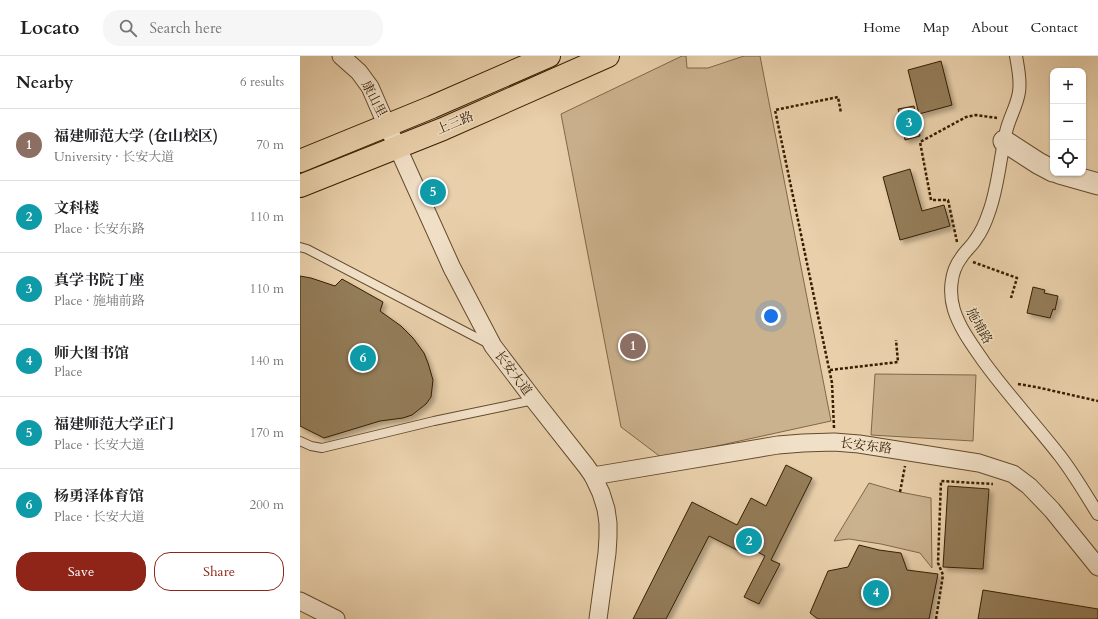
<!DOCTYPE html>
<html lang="en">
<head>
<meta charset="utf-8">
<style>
  :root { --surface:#fff; --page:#f6f6f6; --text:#202124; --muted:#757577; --line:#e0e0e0; --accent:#8f2418 }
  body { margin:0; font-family:Cardo,"Noto Serif SC",serif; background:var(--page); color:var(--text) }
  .controls { position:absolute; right:12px; top:12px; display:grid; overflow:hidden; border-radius:8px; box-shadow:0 1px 3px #0004 }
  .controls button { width:36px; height:36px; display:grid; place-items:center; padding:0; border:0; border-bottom:1px solid var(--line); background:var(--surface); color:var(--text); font:20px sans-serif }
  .you { position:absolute; left:471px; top:260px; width:14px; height:14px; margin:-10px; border:3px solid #fff; border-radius:50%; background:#1a73e8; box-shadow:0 0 0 6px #1a73e833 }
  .badge { display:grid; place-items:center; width:26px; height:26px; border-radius:50%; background:var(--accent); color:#fff; font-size:13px; font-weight:700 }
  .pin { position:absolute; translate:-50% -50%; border:2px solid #fff; box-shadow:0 1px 4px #0006 }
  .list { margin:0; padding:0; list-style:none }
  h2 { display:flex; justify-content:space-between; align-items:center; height:52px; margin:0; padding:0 16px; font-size:17px }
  h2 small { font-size:13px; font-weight:400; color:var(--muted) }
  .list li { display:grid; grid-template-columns:26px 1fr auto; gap:12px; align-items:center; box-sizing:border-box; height:72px; padding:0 16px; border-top:1px solid var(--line) }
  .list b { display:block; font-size:15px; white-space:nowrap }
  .list p { margin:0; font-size:13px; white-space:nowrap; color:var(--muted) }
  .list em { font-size:13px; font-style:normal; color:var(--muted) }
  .actions { display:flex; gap:8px; padding:12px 16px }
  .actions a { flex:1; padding:9px 0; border:1px solid var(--accent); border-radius:16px; text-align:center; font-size:14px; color:var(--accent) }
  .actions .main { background:var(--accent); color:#fff }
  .icon { flex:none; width:22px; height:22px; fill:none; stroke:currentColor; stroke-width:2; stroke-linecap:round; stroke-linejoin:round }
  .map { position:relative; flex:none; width:798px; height:563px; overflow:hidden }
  header { display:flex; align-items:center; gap:24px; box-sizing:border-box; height:56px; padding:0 20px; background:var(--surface); border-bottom:1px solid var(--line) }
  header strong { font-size:19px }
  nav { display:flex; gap:22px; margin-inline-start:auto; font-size:14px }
  .search { width:280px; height:36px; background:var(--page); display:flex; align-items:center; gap:10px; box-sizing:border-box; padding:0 14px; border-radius:16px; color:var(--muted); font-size:15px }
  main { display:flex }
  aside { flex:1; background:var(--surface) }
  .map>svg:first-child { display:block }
  .green { fill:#cbb28e; stroke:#806847 }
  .building { fill:#937b59; stroke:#361f00; filter:url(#shadow) }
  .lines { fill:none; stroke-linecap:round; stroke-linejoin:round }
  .service-casing { stroke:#634b2b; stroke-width:10 }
  .pedestrian-casing { stroke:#634b2b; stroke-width:14 }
  .minor-casing { stroke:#634b2b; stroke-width:19 }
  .tertiary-casing { stroke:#634b2b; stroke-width:23 }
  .primary-casing { stroke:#361f00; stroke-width:24 }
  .path { stroke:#361f00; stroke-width:2.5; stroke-dasharray:3 2; stroke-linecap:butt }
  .service { stroke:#f1e0c8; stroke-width:8 }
  .pedestrian { stroke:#f1e0c8; stroke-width:12 }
  .minor { stroke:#f1e0c8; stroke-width:17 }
  .tertiary { stroke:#f1e0c8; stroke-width:21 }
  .primary { stroke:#e9d0ab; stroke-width:22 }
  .labels { text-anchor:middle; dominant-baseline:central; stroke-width:3; stroke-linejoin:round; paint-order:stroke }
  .street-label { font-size:13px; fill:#361f00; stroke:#f1e0c8 }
</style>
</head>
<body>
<header>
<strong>Locato</strong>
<div class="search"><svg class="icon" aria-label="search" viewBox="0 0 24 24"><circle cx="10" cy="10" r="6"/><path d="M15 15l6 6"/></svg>Search here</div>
<nav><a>Home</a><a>Map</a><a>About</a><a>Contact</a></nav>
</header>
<main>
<aside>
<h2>Nearby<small>6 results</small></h2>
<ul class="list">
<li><span class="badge" style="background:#8d6e63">1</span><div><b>福建师范大学 (仓山校区)</b><p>University · 长安大道</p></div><em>70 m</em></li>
<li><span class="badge" style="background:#0f9aa8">2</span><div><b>文科楼</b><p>Place · 长安东路</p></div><em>110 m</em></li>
<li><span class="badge" style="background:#0f9aa8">3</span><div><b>真学书院丁座</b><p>Place · 施埔前路</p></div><em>110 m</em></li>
<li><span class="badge" style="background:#0f9aa8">4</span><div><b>师大图书馆</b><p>Place</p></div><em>140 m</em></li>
<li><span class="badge" style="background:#0f9aa8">5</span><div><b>福建师范大学正门</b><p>Place · 长安大道</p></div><em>170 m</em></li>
<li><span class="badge" style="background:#0f9aa8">6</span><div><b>杨勇泽体育馆</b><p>Place · 长安大道</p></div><em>200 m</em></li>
</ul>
<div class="actions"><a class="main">Save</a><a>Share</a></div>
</aside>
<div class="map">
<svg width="798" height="563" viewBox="0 0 798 563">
  <defs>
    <filter id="shadow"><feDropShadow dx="3.5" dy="3.5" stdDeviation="2" flood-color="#0004"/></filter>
  </defs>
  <rect width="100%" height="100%" fill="#e9d0ab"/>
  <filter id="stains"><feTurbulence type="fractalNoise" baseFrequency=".005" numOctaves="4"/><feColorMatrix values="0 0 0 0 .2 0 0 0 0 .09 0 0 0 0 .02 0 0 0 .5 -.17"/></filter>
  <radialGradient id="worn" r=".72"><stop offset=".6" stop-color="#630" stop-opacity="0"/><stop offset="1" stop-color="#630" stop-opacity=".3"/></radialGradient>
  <g class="green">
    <path d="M382,0H386L387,12H408L444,0H460L531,365L362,402L321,371L261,58Z"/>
    <path d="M575,318L676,319L673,385L571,379Z"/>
    <path d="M569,427L600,436L631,442L632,512L620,497L581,488L549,483L534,485Z"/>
  </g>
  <g class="building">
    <path d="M641,5L652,49L619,58L608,14Z"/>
    <path d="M614,50L620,80L605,84L598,53Z"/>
    <path d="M610,113L622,155L644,149L650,170L600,184L583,121Z"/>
    <path d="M0,220L11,222L35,230L42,223L83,246L80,255L101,270L113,282L124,297L128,307L133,324L131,341L126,348L112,359L103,362L80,365L24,382L0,370Z"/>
    <path d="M733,231L745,234L744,237L758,240L755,254L753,253L750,262L727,257Z"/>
    <path d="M486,409L512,422L471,504L480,508L459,548L444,541L465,500L445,489L441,496L409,480L366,563H333L392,446L437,469L451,442L466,450Z"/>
    <path d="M648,430L689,433L683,513L643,511Z"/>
    <path d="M559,489L579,494L601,497L607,514L638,518L629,563H518L510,557L528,515L548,511Z"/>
    <path d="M683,534L798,553V563H678Z"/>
  </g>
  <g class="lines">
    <defs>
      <g id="service">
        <path d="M0,191L7,193L189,288"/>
        <path d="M0,385L11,390L22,392L134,365L234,344"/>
      </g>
      <path id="pedestrian" d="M716,0C718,12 721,24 719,36C717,50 709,62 706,76C700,102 698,132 689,156C686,165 682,175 676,183C672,190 665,195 661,202C650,216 649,238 654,254C660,273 673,290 684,306C708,339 735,368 760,400C774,418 786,439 798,458"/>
      <g id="minor">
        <path d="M41,0L59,16L70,31L87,70L97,90L152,212L193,290L234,344L286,410L293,420L301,437L306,453L308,467V481L307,497L298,563"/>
        <path d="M293,420L478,389L503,387L534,386L559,388L679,407L713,418L729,430L752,454L798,511"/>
        <path d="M0,545L36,563"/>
      </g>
      <g id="tertiary">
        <path d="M704,85L738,107L753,115"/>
        <path d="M759,117L798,128"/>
      </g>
      <g id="primary">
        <path d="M0,105L132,51L249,0"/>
        <path d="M0,130L143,73L308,0"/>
      </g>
    </defs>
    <use href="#service" class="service-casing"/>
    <use href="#pedestrian" class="pedestrian-casing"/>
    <use href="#minor" class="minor-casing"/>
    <use href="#tertiary" class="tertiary-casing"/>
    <use href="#primary" class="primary-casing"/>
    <g class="path">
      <path d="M657,186L648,144H631L620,86L666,61L676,59L697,62"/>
      <path d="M673,206L717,222L711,242"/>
      <path d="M530,314L598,306L596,284"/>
      <path d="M718,328L736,331L798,345"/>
      <path d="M534,372L532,327L475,54L538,41L541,57"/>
      <path d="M600,436L605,410"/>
      <path d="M636,563L643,519L638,507L641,425L693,428"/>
    </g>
    <use href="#service" class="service"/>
    <use href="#pedestrian" class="pedestrian"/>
    <use href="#minor" class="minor"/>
    <use href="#tertiary" class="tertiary"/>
    <use href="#primary" class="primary"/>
  </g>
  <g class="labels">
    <g class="street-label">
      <text transform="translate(74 43) rotate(63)">康山里</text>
      <text transform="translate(155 67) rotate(-23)">上三路</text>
      <text transform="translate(679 270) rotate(61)">施埔路</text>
      <text transform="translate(213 317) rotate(53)">长安大道</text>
      <text transform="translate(566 390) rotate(7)">长安东路</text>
    </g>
  </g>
  <rect width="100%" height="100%" filter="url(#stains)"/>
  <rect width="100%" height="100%" fill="url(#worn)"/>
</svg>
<div class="controls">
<button>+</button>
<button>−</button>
<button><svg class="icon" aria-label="locate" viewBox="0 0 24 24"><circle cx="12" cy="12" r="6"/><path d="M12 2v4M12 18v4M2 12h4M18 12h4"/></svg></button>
</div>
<div class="you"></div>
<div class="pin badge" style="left:333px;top:290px;background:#8d6e63">1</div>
<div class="pin badge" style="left:449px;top:485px;background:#0f9aa8">2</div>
<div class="pin badge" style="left:609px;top:67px;background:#0f9aa8">3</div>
<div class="pin badge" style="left:576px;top:537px;background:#0f9aa8">4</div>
<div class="pin badge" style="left:133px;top:136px;background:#0f9aa8">5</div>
<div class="pin badge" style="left:63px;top:302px;background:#0f9aa8">6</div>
</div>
</main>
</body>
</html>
